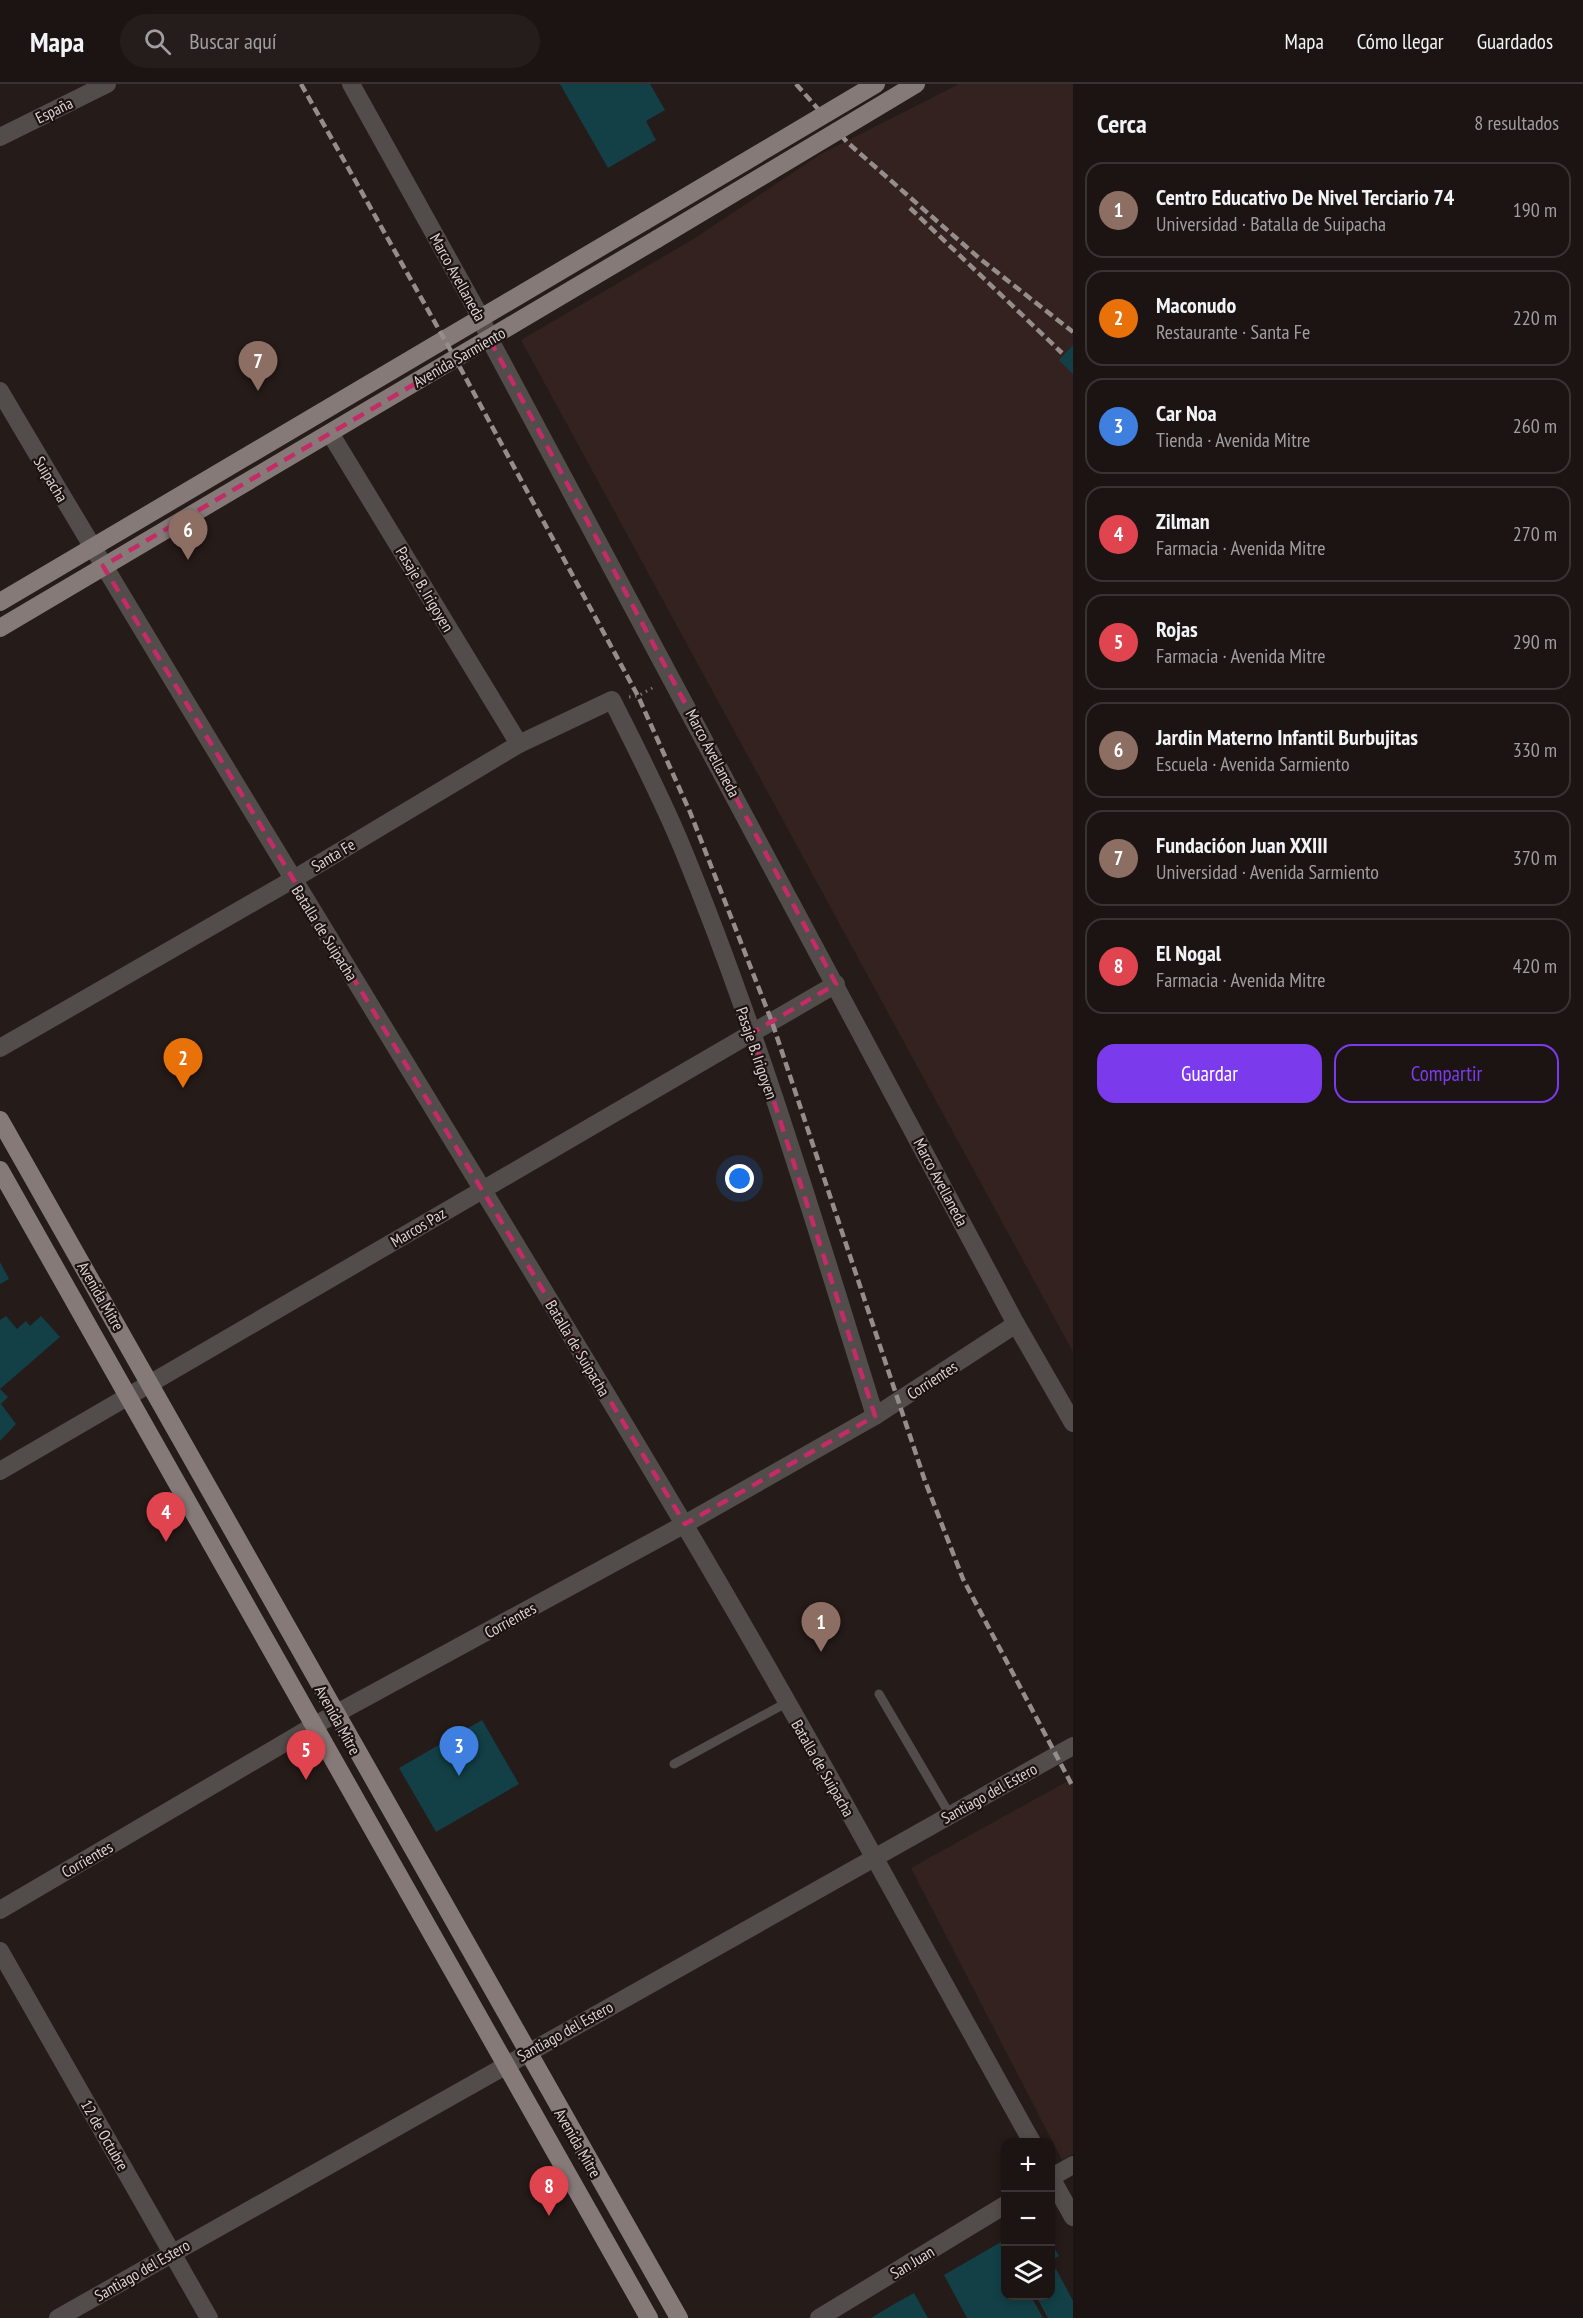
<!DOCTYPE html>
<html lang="es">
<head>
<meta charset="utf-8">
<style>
  :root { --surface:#1c1413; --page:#251d1c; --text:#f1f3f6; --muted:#a09ea0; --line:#3a3333; --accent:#7c3aed }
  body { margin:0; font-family:"PT Sans Narrow",sans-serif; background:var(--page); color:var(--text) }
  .controls { position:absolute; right:18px; bottom:18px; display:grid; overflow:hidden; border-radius:12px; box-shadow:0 3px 9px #0003 }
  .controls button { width:54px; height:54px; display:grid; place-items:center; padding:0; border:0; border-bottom:2px solid var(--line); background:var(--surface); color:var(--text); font:30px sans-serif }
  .you { position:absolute; left:740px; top:1095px; width:21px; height:21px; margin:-15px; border:4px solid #fff; border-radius:50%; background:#1a73e8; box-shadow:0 0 0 9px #1a73e833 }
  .badge { display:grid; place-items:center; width:39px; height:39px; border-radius:50%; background:var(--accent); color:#fff; font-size:20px; font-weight:700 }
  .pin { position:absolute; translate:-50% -50px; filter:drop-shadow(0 2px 3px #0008) }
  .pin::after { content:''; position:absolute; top:32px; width:21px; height:18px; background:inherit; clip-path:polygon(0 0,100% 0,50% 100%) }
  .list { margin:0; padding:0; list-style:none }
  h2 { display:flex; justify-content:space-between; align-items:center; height:78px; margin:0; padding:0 24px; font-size:26px }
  h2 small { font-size:20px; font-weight:400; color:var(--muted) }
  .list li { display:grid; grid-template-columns:39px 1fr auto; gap:18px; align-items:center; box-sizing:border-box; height:96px; margin:0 12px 12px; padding:0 12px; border:2px solid var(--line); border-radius:18px }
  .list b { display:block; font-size:22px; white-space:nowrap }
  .list p { margin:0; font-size:20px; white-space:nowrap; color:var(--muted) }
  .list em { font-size:20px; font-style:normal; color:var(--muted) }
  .actions { display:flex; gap:12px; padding:18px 24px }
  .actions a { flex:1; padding:14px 0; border:2px solid var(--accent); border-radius:18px; text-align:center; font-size:21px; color:var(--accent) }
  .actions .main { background:var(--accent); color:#fff }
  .icon { flex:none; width:33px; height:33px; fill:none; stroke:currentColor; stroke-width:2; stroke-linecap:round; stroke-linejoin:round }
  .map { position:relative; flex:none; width:1073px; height:2234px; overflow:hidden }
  header { display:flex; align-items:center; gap:36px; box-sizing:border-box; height:84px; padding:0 30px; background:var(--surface); border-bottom:2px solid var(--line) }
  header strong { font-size:28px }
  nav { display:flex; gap:33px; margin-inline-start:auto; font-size:21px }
  .search { width:420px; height:54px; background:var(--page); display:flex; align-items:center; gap:15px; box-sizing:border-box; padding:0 21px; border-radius:33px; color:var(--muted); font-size:22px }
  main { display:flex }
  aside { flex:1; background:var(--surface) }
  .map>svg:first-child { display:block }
  .built { fill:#33221f }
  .building { fill:#124046 }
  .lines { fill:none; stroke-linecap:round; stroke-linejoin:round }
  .path { stroke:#79706f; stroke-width:3; stroke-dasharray:1.5 4.5; stroke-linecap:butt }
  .service { stroke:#524c4b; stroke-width:9 }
  .minor { stroke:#524c4b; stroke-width:18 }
  .tertiary { stroke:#524c4b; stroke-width:18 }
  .primary { stroke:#857a78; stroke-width:18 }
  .rail { stroke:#958d8c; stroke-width:4.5; stroke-dasharray:9 4.5; stroke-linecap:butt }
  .primary-bridge { stroke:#857a78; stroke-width:18 }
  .marked { fill:none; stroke:#c42b67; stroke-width:4.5; stroke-dasharray:12 8; stroke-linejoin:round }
  .labels { text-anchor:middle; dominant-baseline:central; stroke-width:4.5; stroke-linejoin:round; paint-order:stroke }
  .street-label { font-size:16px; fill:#dbd4d3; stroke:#1c1210 }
</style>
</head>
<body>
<header>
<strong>Mapa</strong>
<div class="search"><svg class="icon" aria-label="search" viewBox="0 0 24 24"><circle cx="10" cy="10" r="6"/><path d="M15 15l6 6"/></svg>Buscar aquí</div>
<nav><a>Mapa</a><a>Cómo llegar</a><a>Guardados</a></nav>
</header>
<main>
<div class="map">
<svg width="1073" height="2234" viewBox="0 0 1073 2234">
  <rect width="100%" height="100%" fill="#251b19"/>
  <g class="built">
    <path d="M959,0H1073V1268L521,256L695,154L821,70Z"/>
    <path d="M1073,1694V2070L1062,2076L911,1784Z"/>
  </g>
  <g class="building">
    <path d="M560,0H650L665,26L646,37L656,56L608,84Z"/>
    <path d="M1073,261V290L1059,276Z"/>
    <path d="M0,1178L9,1195L0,1200Z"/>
    <path d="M6,1232L17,1245L26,1237L30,1242L41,1232L60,1253L0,1305V1236Z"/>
    <path d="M0,1305L8,1313L1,1320L16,1340L0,1357Z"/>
    <path d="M482,1636L519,1700L436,1748L399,1684Z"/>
    <path d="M1050,2157L1059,2172L1050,2177Z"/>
    <path d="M1001,2158L1005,2166V2212H1031L1043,2234H967L944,2191Z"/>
    <path d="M1056,2185L1073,2217V2234H1048L1036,2212H1050V2188Z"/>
    <path d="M914,2209L928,2234H871L896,2219Z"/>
  </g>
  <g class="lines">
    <path class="path" d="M629,613L638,612L656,602"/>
    <g class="service">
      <path d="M879,1610L950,1731"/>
      <path d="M674,1680L786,1619"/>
    </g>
    <g class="minor">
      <path d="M351,0L481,234L490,256L1016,1240L1073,1339"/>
      <path d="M0,53L107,0"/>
      <path d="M0,307C223,686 457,1058 681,1435C803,1640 916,1850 1032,2058"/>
      <path d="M330,349L519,660"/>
      <path d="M0,964L292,796L519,660L612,616C637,666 663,716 684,768C759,951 816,1143 875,1332"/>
      <path d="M0,1387L836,900"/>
      <path d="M0,1826L315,1641L685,1440L875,1332L1016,1240"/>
      <path d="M0,1867L209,2234"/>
      <path d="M1050,2092L1073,2133"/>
    </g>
    <g class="tertiary">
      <path d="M1050,2094L1073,2081"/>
      <path d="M58,2234L1073,1662"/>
      <path d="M819,2234L1005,2121"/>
    </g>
    <g class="primary">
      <path d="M0,518L645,137"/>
      <path d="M0,544L657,155"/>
      <path d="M0,1036C228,1434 450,1836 679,2234"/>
      <path d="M0,1086L649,2234"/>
    </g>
    <g class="rail">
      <path d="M301,0L456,276L638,612L690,728L772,938L925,1397L963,1495L1073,1703"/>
      <path d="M796,0L848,59L979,174L1073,248"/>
      <path d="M910,124L1062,269"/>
    </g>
    <g class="primary-bridge">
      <path d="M645,137L876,0"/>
      <path d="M657,155L916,0"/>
    </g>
  </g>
  <path class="marked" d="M490,256L836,900L752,949L875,1332L685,1440L103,482Z"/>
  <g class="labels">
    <g class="street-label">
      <text transform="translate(54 26) rotate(-26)">España</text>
      <text transform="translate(458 193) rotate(61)">Marco Avellaneda</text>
      <text transform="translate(459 273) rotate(-30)">Avenida Sarmiento</text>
      <text transform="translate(51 395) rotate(59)">Suipacha</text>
      <text transform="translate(425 505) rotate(59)">Pasaje B. Irigoyen</text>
      <text transform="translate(713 669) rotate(62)">Marco Avellaneda</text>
      <text transform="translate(333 771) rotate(-31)">Santa Fe</text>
      <text transform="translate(325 849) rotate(58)">Batalla de Suipacha</text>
      <text transform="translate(757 969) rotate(71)">Pasaje B. Irigoyen</text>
      <text transform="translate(941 1098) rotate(62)">Marco Avellaneda</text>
      <text transform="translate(418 1143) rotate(-31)">Marcos Paz</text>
      <text transform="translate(101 1212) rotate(60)">Avenida Mitre</text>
      <text transform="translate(578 1264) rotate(59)">Batalla de Suipacha</text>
      <text transform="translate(932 1296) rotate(-33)">Corrientes</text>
      <text transform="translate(510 1536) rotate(-29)">Corrientes</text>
      <text transform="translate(338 1636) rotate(61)">Avenida Mitre</text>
      <text transform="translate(823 1684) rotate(60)">Batalla de Suipacha</text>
      <text transform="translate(989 1709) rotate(-29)">Santiago del Estero</text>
      <text transform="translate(87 1775) rotate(-30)">Corrientes</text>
      <text transform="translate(565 1947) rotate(-29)">Santiago del Estero</text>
      <text transform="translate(105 2051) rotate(60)">12 de Octubre</text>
      <text transform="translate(578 2059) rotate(60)">Avenida Mitre</text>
      <text transform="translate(912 2178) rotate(-31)">San Juan</text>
      <text transform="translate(142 2186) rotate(-30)">Santiago del Estero</text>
    </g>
  </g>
</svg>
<div class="controls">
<button>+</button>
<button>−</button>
<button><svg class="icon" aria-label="layers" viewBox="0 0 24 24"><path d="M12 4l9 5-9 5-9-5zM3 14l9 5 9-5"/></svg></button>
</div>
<div class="you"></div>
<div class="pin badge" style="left:821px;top:1568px;background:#8d6e63">1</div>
<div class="pin badge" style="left:183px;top:1004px;background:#e8710a">2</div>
<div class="pin badge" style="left:459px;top:1692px;background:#3f7fe0">3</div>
<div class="pin badge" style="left:166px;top:1458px;background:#e0444e">4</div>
<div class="pin badge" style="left:306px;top:1696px;background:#e0444e">5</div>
<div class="pin badge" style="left:188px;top:476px;background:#8d6e63">6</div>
<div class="pin badge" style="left:258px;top:307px;background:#8d6e63">7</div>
<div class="pin badge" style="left:549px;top:2132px;background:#e0444e">8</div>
</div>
<aside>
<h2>Cerca<small>8 resultados</small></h2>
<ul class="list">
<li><span class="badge" style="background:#8d6e63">1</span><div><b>Centro Educativo De Nivel Terciario 74</b><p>Universidad · Batalla de Suipacha</p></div><em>190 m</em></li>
<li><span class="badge" style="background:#e8710a">2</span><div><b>Maconudo</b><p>Restaurante · Santa Fe</p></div><em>220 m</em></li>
<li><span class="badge" style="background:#3f7fe0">3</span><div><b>Car Noa</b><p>Tienda · Avenida Mitre</p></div><em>260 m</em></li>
<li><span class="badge" style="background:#e0444e">4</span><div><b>Zilman</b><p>Farmacia · Avenida Mitre</p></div><em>270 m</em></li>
<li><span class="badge" style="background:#e0444e">5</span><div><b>Rojas</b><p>Farmacia · Avenida Mitre</p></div><em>290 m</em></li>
<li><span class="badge" style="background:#8d6e63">6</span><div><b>Jardin Materno Infantil Burbujitas</b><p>Escuela · Avenida Sarmiento</p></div><em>330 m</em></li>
<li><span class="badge" style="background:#8d6e63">7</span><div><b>Fundacióon Juan XXIII</b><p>Universidad · Avenida Sarmiento</p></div><em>370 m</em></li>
<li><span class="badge" style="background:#e0444e">8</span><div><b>El Nogal</b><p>Farmacia · Avenida Mitre</p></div><em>420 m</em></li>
</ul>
<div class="actions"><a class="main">Guardar</a><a>Compartir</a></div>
</aside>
</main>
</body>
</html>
